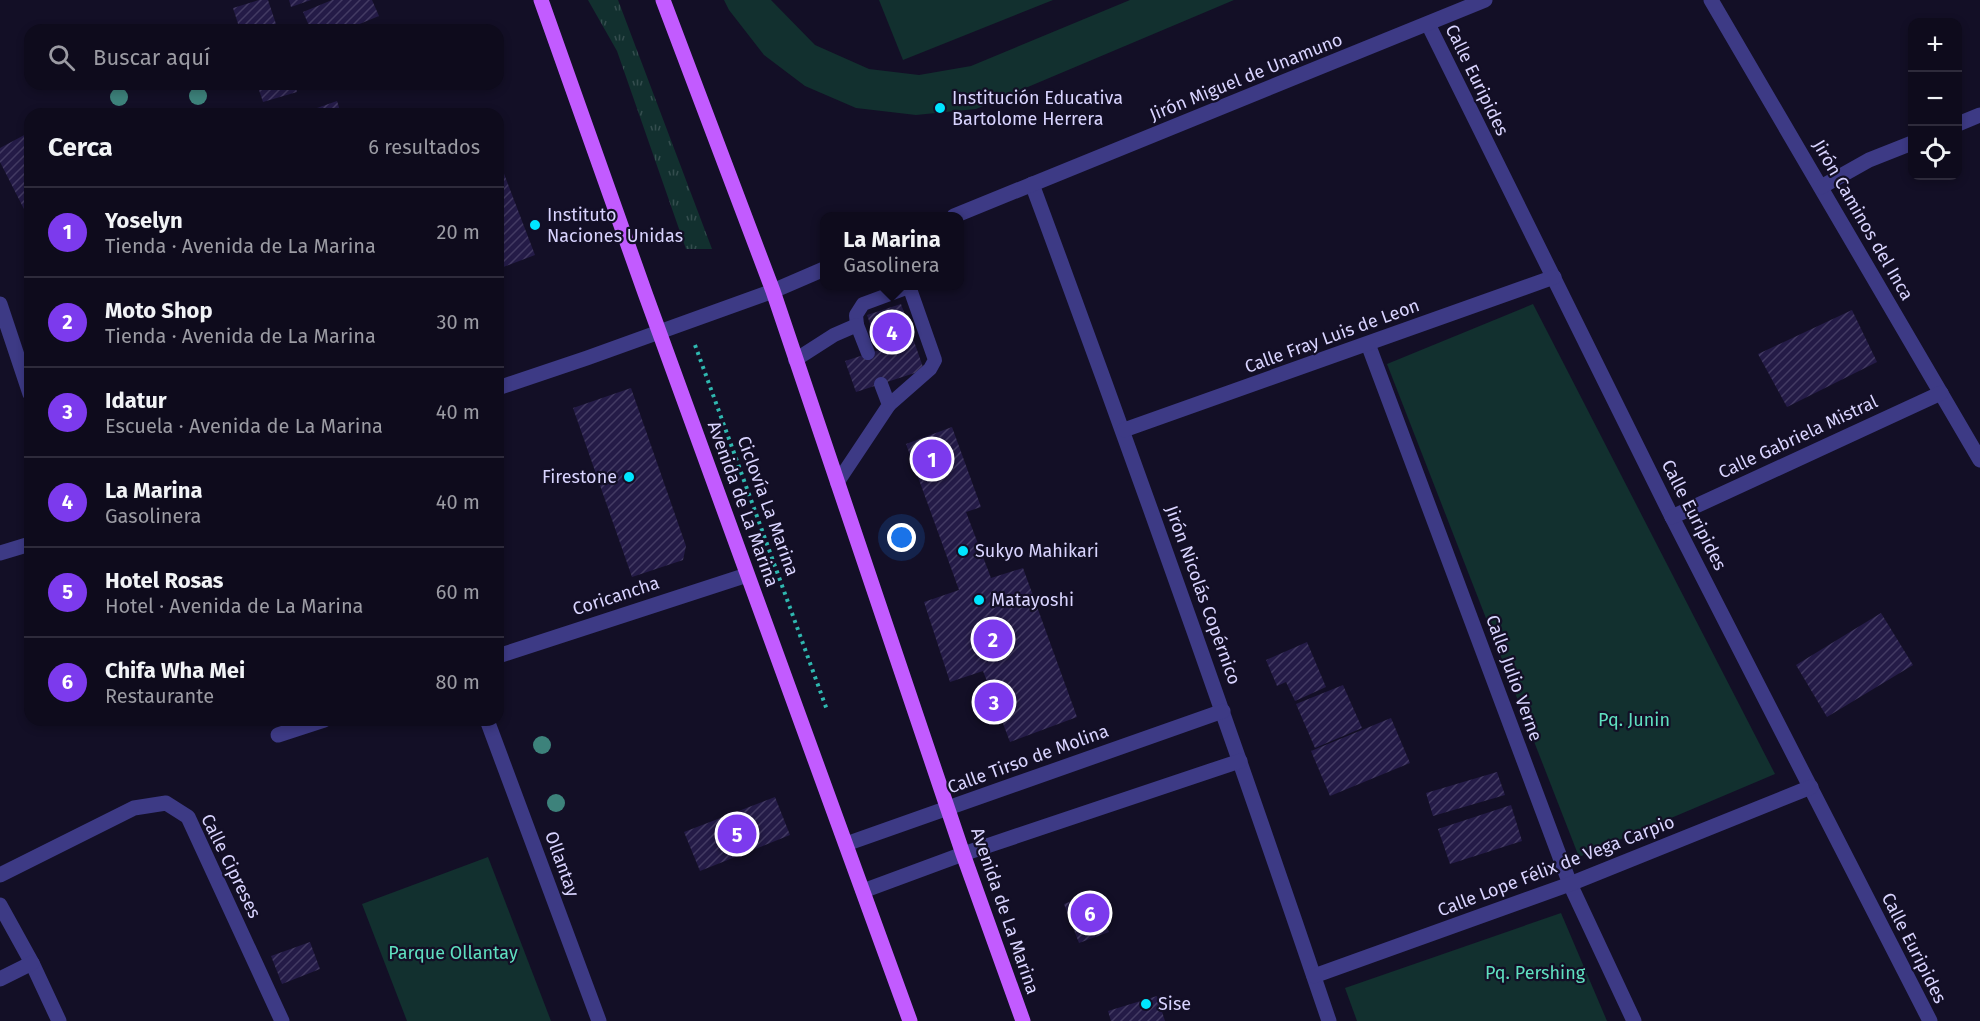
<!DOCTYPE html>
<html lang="es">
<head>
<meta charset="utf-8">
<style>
  :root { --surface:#0e0b1c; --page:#1c1929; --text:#f1f3f6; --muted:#9b9ba3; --line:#2e2b3b; --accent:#7c3aed }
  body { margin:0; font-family:"Fira Sans",sans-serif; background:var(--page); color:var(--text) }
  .controls { position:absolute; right:18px; top:18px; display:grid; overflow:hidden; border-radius:12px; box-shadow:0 3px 9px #0003 }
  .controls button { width:54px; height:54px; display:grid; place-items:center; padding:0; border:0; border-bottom:2px solid var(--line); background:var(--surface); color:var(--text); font:30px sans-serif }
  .you { position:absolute; left:902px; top:538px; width:21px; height:21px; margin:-15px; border:4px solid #fff; border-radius:50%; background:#1a73e8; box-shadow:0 0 0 9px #1a73e833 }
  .badge { display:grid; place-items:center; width:39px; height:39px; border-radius:50%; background:var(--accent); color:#fff; font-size:20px; font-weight:700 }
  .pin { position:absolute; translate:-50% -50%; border:3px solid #fff; box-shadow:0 2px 6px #0006 }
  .popup { position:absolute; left:820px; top:212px; width:144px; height:78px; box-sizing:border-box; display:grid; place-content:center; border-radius:12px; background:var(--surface); filter:drop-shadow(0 2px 4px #0005); font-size:20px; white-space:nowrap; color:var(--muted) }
  .popup b { font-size:22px; color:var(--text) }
  .popup::after { content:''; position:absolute; left:50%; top:100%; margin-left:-12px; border:12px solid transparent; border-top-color:var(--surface) }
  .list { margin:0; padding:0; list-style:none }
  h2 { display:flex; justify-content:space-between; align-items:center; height:78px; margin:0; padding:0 24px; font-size:26px }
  h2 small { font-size:20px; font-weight:400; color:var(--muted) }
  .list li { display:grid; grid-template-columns:39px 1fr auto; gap:18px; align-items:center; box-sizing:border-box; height:90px; padding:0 24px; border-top:2px solid var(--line) }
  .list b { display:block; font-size:22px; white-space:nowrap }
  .list p { margin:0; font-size:20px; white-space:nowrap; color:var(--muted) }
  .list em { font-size:20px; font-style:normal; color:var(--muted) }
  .icon { flex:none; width:33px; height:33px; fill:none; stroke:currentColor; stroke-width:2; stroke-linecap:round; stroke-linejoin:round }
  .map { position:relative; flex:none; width:1980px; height:1021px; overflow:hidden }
  .search { position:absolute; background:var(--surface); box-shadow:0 3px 9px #0003; left:24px; top:24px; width:480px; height:66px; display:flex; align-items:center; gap:15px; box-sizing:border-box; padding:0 21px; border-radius:18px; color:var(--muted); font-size:22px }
  .panel { position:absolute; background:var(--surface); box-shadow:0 3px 9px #0003; left:24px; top:108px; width:480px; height:618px; border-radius:18px }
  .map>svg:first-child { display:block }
  .grass { fill:url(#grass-tufts) }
  .green { fill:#12302f }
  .building { fill:url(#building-hatch) }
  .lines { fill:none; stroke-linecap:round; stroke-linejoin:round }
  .path { stroke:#2fb8b0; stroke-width:4; stroke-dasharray:3 4.5; stroke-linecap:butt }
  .service { stroke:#3d3a85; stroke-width:14 }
  .minor { stroke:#3d3a85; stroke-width:15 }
  .tertiary { stroke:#3d3a85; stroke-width:15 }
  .primary { stroke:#c25bff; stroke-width:15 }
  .tree { fill:#3d827b }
  .poi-dot { fill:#00e5ff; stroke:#130f26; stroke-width:2 }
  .labels { text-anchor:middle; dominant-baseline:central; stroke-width:4.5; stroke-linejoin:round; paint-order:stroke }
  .street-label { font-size:18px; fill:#d9d4ff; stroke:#130f26 }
  .poi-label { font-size:18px; fill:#d9d4ff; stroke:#130f26; text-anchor:start }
  .park-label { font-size:18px; fill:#5fe0c0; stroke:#130f26 }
</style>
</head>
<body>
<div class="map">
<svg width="1980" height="1021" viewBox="0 0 1980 1021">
  <defs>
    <pattern id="grass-tufts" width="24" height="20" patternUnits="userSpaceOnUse" patternTransform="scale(1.5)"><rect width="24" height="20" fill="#12302f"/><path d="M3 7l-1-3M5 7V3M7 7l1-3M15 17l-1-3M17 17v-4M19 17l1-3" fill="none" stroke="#344d4e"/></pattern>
    <pattern id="building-hatch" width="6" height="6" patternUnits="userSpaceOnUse" patternTransform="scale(1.5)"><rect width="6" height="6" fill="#241b47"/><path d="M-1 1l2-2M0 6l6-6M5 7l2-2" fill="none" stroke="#433b63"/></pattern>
  </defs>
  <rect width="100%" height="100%" fill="#130f26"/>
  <path class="grass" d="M588,0H618L712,249H686L617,51Z"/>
  <g class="green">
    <path d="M724,0H771L815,45L869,69L919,75L971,66L1130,0H1234L976,109L916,115L856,108L805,86L764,55L729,10Z"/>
    <path d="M879,0H1053L903,60Z"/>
    <path d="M1533,304L1775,774L1579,857L1387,364Z"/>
    <path d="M488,857L551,1021H407L362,904Z"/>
    <path d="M1561,913L1607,1021H1357L1345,988Z"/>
  </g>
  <g class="building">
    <path d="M259,0H268L278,30H240L233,8Z"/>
    <path d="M289,0H311L291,7Z"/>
    <path d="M332,0H372L379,16L345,30H311L303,12Z"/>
    <path d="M257,84H295L297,92L263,102Z"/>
    <path d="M337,101L341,114H300Z"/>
    <path d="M30,132V161L26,163L30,170V211L26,213L0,162V148Z"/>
    <path d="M498,158L535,255L498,269Z"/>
    <path d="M901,304L924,370L856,392L845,361L879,350L867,315Z"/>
    <path d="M1852,310L1877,362L1787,407L1758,354Z"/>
    <path d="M498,324L504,340L498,343Z"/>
    <path d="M631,388L686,546L683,560L632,577L573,408Z"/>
    <path d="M952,427L981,507L966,512L991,578L1023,568L1077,717L1010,742L983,671L950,682L924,602L959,590L906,444Z"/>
    <path d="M1881,613L1913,665L1827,717L1796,665Z"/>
    <path d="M1307,642L1326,687L1295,701L1286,682L1277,686L1266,660Z"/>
    <path d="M1343,685L1362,728L1315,748L1296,704Z"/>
    <path d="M1391,718L1410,763L1330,796L1311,751Z"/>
    <path d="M1497,772L1505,795L1433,816L1426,793Z"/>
    <path d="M775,797L790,835L700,871L684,832Z"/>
    <path d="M1511,805L1522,841L1450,864L1438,829Z"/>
    <path d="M1094,892L1109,932L1079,943L1064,904Z"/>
    <path d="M310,942L320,969L282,984L271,956Z"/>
    <path d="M1157,996L1165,1021H1111L1108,1011Z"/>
  </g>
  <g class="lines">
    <path class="path" d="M695,345L827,710"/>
    <g class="service">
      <path d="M857,325L856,315L863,304L909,287"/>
      <path d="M795,360L834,335L857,325L868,353"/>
      <path d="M889,405L930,369L935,360L909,286"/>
      <path d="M837,483L889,405L881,384"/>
    </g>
    <g class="minor">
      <path d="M1711,0L1980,460"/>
      <path d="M1428,24L1672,517L1930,1021"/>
      <path d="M1958,124L1980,115"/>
      <path d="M1032,184C1135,462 1234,741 1329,1021"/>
      <path d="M1821,187L1869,160L1912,143"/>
      <path d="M0,304L30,394"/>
      <path d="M1368,344L1570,884L1634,1021"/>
      <path d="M1124,430L1554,277"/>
      <path d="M1672,517L1941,393"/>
      <path d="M498,656L747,575"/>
      <path d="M487,720L599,1021"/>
      <path d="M278,735L324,720"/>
      <path d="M846,844L1223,711"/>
      <path d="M0,875L134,808L166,803L188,817L282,1021"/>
      <path d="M863,891L963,854L1240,761"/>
      <path d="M0,905L32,963L59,1021"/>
      <path d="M1314,976L1570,884L1811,787"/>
      <path d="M0,979L32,963"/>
    </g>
    <g class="tertiary">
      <path d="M954,216L1485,0"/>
      <path d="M498,388L587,358L773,291L824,269"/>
      <path d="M0,553L30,544"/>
    </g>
    <g class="primary">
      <path d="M541,0L645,293L910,1021"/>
      <path d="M663,0L773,291L963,854L1023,1021"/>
    </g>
  </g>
  <g class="tree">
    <circle cx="198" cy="96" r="9"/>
    <circle cx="119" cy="97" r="9"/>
    <circle cx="542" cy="745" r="9"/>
    <circle cx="556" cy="803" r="9"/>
  </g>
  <g class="poi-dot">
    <circle cx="940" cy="108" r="6"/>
    <circle cx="535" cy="225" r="6"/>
    <circle cx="629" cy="477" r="6"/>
    <circle cx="963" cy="551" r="6"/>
    <circle cx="979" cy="600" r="6"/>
    <circle cx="1146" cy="1004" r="6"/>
  </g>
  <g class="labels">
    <g class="street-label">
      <text transform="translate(1246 77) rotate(-22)">Jirón Miguel de Unamuno</text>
      <text transform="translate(1477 80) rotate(64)">Calle Euripides</text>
      <text transform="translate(1863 220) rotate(60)">Jirón Caminos del Inca</text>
      <text transform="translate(1332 336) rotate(-20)">Calle Fray Luis de Leon</text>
      <text transform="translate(1798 437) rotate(-25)">Calle Gabriela Mistral</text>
      <text transform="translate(743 504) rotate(70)">Avenida de La Marina</text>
      <text transform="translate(768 506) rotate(70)">Ciclovía La Marina</text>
      <text transform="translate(1694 515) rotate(63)">Calle Euripides</text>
      <text transform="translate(1203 595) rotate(70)">Jirón Nicolás Copérnico</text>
      <text transform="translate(616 596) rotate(-18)">Coricancha</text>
      <text transform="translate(1514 678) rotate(70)">Calle Julio Verne</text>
      <text transform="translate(1028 759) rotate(-20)">Calle Tirso de Molina</text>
      <text transform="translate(562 864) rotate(70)">Ollantay</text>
      <text transform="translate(231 866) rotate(64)">Calle Cipreses</text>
      <text transform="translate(1556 866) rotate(-21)">Calle Lope Félix de Vega Carpio</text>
      <text transform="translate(1005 911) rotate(71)">Avenida de La Marina</text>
      <text transform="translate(1914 948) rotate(63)">Calle Euripides</text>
    </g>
    <g class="poi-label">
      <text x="952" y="98">Institución Educativa<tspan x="952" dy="21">Bartolome Herrera</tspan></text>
      <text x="547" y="215">Instituto<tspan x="547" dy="21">Naciones Unidas</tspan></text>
      <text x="617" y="477" text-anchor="end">Firestone</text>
      <text x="975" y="551">Sukyo Mahikari</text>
      <text x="991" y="600">Matayoshi</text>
      <text x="1158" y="1004">Sise</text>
    </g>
    <g class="park-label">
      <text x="1634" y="720">Pq. Junin</text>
      <text x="453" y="953">Parque Ollantay</text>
      <text x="1535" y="973">Pq. Pershing</text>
    </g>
  </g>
</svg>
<div class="controls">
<button>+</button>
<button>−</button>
<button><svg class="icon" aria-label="locate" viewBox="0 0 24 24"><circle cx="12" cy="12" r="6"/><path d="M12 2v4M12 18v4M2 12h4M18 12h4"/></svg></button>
</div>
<div class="you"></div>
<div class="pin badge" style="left:932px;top:459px">1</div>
<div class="pin badge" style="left:993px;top:639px">2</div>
<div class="pin badge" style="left:994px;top:702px">3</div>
<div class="pin badge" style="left:892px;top:332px">4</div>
<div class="popup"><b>La Marina</b>Gasolinera</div>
<div class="pin badge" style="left:737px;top:834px">5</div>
<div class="pin badge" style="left:1090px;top:913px">6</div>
<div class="search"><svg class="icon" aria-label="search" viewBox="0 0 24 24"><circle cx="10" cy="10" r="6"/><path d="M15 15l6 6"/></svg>Buscar aquí</div>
<section class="panel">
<h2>Cerca<small>6 resultados</small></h2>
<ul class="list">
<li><span class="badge">1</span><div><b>Yoselyn</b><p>Tienda · Avenida de La Marina</p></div><em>20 m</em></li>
<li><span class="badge">2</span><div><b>Moto Shop</b><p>Tienda · Avenida de La Marina</p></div><em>30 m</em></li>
<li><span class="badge">3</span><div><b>Idatur</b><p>Escuela · Avenida de La Marina</p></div><em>40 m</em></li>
<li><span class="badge">4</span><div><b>La Marina</b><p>Gasolinera</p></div><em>40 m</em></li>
<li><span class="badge">5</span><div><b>Hotel Rosas</b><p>Hotel · Avenida de La Marina</p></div><em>60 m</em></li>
<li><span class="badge">6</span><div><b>Chifa Wha Mei</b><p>Restaurante</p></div><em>80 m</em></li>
</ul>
</section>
</div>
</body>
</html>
